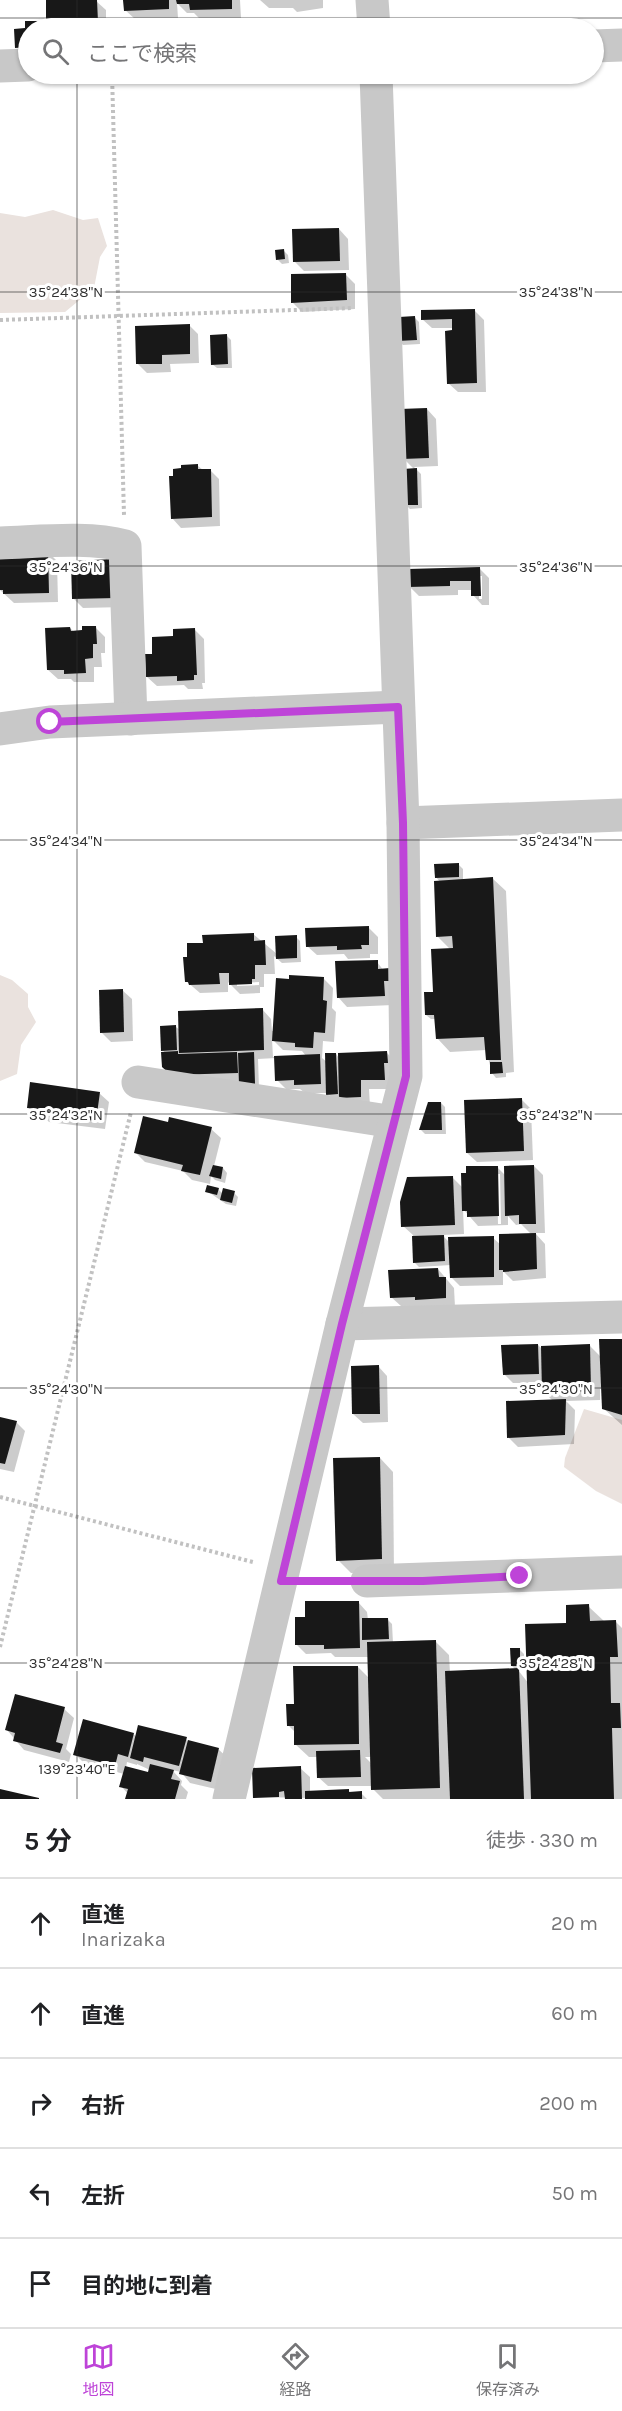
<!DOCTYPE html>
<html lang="ja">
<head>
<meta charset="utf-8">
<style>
  :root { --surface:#fff; --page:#f2f2f2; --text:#202124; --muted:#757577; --line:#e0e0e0; --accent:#be44d8 }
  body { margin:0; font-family:Karla,"Noto Sans JP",sans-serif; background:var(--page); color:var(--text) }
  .stop { position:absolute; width:18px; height:18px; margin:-14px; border:4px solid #be44d8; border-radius:50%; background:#fff }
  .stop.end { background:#be44d8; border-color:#fff; box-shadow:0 2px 6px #0008 }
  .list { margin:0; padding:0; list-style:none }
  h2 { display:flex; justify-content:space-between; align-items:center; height:78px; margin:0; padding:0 24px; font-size:26px }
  h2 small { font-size:20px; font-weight:400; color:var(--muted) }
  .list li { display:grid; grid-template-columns:39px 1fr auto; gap:18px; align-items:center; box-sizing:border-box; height:90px; padding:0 24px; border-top:2px solid var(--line) }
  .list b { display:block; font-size:22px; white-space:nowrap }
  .list p { margin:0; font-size:20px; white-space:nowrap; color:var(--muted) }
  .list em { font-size:20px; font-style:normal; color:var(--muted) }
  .icon { flex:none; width:33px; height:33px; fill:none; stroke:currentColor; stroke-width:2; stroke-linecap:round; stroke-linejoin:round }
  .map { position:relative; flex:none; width:622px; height:1799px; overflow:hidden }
  .search { position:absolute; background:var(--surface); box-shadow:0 2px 4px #0004; left:18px; right:18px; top:18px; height:66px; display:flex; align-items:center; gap:15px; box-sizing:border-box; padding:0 21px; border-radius:33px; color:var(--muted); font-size:22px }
  .sheet { height:528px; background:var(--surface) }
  nav { display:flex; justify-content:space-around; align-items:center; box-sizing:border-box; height:84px; border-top:2px solid var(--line); background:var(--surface); font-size:16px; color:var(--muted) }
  nav a { display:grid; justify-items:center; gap:3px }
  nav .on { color:var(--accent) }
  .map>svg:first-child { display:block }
  .green { fill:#eae2de }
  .shadow { fill:#0003; fill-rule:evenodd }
  .building { fill:#181818 }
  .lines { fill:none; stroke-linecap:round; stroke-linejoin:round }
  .path { stroke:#c1c1c1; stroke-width:4; stroke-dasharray:3 3; stroke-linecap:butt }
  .minor { stroke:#c8c8c8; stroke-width:33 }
  .route { stroke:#be44d8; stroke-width:8 }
  .ticks { fill:none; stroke:#313131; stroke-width:1.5; stroke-opacity:0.45 }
  .ticks-label { font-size:15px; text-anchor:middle; fill:#313131; stroke:#fff; stroke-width:6; stroke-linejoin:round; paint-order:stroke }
</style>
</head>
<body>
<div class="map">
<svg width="622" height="1799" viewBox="0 0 622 1799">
  <rect width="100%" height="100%" fill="#fff"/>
  <g class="green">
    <path d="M53,210L83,220L98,218L107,246L100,257L94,288L65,312L0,313V213L25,217Z"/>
    <path d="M0,975L12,980L28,994V1007L36,1022L21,1045L17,1074L0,1081Z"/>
    <path d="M584,1409L622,1420V1504L596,1491L564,1467L565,1458Z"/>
  </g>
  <g class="shadow">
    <path d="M47,0L96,1L106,10V28H49Z"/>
    <path d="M125,0H240L241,18L200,19L194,13H187L177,3L178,18L135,19L125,10Z"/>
    <path d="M260,0H323V8L297,12L293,8H269Z"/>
    <path d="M38,22L42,28H28V51L21,52L17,47L27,30V23Z"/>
    <path d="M339,229L348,239L349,270L304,271L295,262Z"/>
    <path d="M284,251L288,255L289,263L282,264L277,259Z"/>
    <path d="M345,274L355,284V309L302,312L293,303Z"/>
    <path d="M474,310L484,320L486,392H458L448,383L453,328H432L422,319Z"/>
    <path d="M415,318L419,322L420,344L403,345L399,341Z"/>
    <path d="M189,325L198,334L199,363L170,364L171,372L147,373L137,363Z"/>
    <path d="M227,336L231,340L232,368H217L212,364Z"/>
    <path d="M427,409L436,419L438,466L414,467L421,474L422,508L410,509L405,504L415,470L403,458Z"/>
    <path d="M198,466L203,470H210L219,479L220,526L181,528L172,518Z"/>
    <path d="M48,552L57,561L58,602L14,603L0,590Z"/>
    <path d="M480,569L489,578V605H482L473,595L472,590H458V595L419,596L410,587ZM479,576H482V599H479Z"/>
    <path d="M123,570L124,607L83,608L74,599Z"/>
    <path d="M95,627L105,637V653H101L102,667H94V682H74L71,679H58L48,670L70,628L74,632H84Z"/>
    <path d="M194,629L204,639L205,683H202L203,689H188L184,685L157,686L147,677L154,656L175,637Z"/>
    <path d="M458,864L463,869V880L492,878L506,891L514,1072L506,1073V1077L496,1078L492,1073L486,1050L450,1052L437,1038L436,1019H431L426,1015L450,949L438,937L440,882L436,877Z"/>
    <path d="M368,927L378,937V954H370V958L348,959L344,954L317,955L307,946Z"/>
    <path d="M253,934L277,954L296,937L300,941L301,962L282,963L274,956L275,974H264V987H260V993L240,994L228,982V992L200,993L186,981L204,944ZM259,982V985L237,986V983Z"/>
    <path d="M377,962L399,990L393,1005L347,1007L338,997Z"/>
    <path d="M324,979L333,988L332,1008L336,1012L334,1042L323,1041L322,1058L327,1062L336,1054L339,1058L387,1053L396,1062L394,1089H369L370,1106L332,1098L328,1093H305L300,1089H286L277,1080L276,1058L258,1059L259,1088L181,1084L163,1050L176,1027L180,1030L262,1009L271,1019L272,1031H274ZM272,1039L283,1050L302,1051L306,1056L273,1057Z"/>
    <path d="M122,990L132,999L133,1041L111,1042L102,1033Z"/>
    <path d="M99,1093L109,1102L105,1129L49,1122L45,1118L38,1117L28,1107Z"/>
    <path d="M522,1100L531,1109L533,1160L477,1162L467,1153Z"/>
    <path d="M441,1103L445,1107L446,1134H425L421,1130Z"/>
    <path d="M169,1124L211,1129L221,1138L214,1166L223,1168L227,1173L225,1183L215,1180L211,1176L210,1184L192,1180L183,1171L145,1162L136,1153Z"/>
    <path d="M534,1166L543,1175L545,1233H535L545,1244L546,1278L513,1281L503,1271V1285L460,1286L451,1277V1265L419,1267L414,1262L413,1235L403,1226L453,1178L463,1188L497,1167L506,1176ZM497,1174H500L501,1224H498ZM463,1209L478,1226L508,1225V1216L516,1225L521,1224L531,1234L501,1245L493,1238L450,1243L442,1235L464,1234Z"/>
    <path d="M218,1189L223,1194L234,1193L238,1197L236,1206L226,1204L207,1191Z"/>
    <path d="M438,1269L454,1288L455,1307L401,1306L391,1297Z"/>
    <path d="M622,1340V1425L603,1408V1388L600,1389V1400L566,1401L575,1410L574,1444L518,1447L508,1437L553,1401L544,1392L543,1383H513L504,1374L538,1345L542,1349L590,1346L602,1358Z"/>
    <path d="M378,1366L387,1376L388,1422L363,1423L353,1414Z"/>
    <path d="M0,1418L16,1422L25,1431L14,1472L0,1469Z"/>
    <path d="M380,1458L393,1472L394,1572L351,1573L338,1560Z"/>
    <path d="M358,1602L367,1612L368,1620H388L392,1624L393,1643L436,1642L449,1655L450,1673L516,1670L512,1666L519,1649L524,1654V1670H518L529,1684L568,1624L588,1606L605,1622H616L622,1628V1799H383L373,1789V1786H328L318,1777V1757H309L295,1744V1732L288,1725L295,1705L358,1667L370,1679L369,1657H335L331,1653L306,1654L296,1644L307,1618ZM365,1757H372V1764Z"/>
    <path d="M64,1709L74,1718L66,1749L71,1754L69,1762L24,1750L7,1730Z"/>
    <path d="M133,1734L137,1737L186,1739L189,1742L218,1749L228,1758L220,1790L190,1783L181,1772L172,1770L182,1781L181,1785L188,1792L186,1799H127L128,1794L121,1786L124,1774L84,1763L75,1754ZM127,1762L137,1765V1764L150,1770L149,1774L126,1768Z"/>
    <path d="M300,1768L310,1777V1792L349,1791L351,1793H361L367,1799L255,1797Z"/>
  </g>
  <g class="building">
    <path d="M46,0H97L98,22H91L92,28H46Z"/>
    <path d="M123,0H169V9L124,11Z"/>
    <path d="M176,0H232V9L190,10L189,4H177Z"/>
    <path d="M25,21H38V28H28V47L15,48L14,29L25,28Z"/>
    <path d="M339,228L340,261L293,262L292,229Z"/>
    <path d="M284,249L285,259L276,260L275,250Z"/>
    <path d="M346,273L347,300L291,303V274Z"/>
    <path d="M475,309L477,383L447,384L445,331L452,330V319L421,320V310Z"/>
    <path d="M415,316L417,340L397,341L399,317Z"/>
    <path d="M190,324V354L162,355V364H136L135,326Z"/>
    <path d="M227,334L228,364L211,365L210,335Z"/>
    <path d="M427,408L429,458L402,459L400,409Z"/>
    <path d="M198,464V469H211L212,517L171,519L169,476H173V469L181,468V465Z"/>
    <path d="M417,468L418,505H404L403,469Z"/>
    <path d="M48,550L49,593L3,594V590H0V551Z"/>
    <path d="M114,559L116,598L72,599L71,561Z"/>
    <path d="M480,567L481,596H471V581H450V586L408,587V569Z"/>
    <path d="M82,626H96L97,644H93V658L85,659L86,673L64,674V670H47L45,628L70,627L71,631L82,630Z"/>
    <path d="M195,628L197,675H194V680L177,681V676L146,677L145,654H152V637L173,636V629Z"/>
    <path d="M459,863V877L435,878L434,864Z"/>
    <path d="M493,877L501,1060H486L484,1037L436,1039L434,1015H425L424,992H433L431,949L453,948L452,936L436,937L434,881Z"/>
    <path d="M369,926V945H361L362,949L337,950V946L306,947L305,928Z"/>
    <path d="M254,933V941L265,940L266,965H255V979H252V984L229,985V973H219L220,984L189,985L188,982H185L183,957H187V943H203L202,935Z"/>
    <path d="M297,935V958L276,959L275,936Z"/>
    <path d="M378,960V969L390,968L391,981H384L385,996L337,998L335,961Z"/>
    <path d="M289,975L324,977L323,1000L327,1001L325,1033L314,1032L313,1048L295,1047V1043L272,1041L276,978L289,979Z"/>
    <path d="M123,989L124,1032L100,1033L99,990Z"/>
    <path d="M263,1008L264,1050L179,1053L178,1011Z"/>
    <path d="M176,1025L177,1050L161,1051L160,1026Z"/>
    <path d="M178,1051V1054L237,1052L238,1073L171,1075L162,1067L161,1052Z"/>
    <path d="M387,1051L388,1063H384L385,1080H361V1097L339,1098L338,1053Z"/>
    <path d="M254,1052L255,1084L239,1085L238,1053Z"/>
    <path d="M325,1053H336L338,1094L326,1095Z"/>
    <path d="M320,1054L321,1084L294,1085V1080L275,1081L274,1056Z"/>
    <path d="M490,1062H502L503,1073L490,1074Z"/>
    <path d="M30,1082L100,1092L96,1121L38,1113L39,1109L27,1108Z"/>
    <path d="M522,1098L524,1151L466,1153L464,1100Z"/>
    <path d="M428,1102H441L442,1130H419Z"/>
    <path d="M143,1116L168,1122L169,1117L212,1127L200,1175L181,1171L183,1165L134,1153Z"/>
    <path d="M213,1165L223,1167L221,1179L209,1176Z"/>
    <path d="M534,1165L536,1224H519V1215L505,1216L504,1166Z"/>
    <path d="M466,1166H498L499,1216L467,1217V1211H462L461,1173H466Z"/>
    <path d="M453,1176L455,1225L401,1227L400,1202L407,1177Z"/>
    <path d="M207,1185L219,1188L217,1195L205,1192Z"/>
    <path d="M223,1188L235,1191L232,1203L220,1200Z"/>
    <path d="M536,1233L537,1269L503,1272V1270H499V1234Z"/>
    <path d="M444,1235L445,1261L413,1263L412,1236Z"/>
    <path d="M494,1236V1277L450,1278L448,1237Z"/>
    <path d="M438,1268L439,1277H446V1298L415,1300V1297L390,1298L388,1270Z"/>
    <path d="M599,1339H622V1415L602,1409Z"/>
    <path d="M538,1344L539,1374L503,1375L501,1345Z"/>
    <path d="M590,1344L591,1391L542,1393L541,1346Z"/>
    <path d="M379,1365L380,1414H352L351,1366Z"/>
    <path d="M566,1399L565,1435L507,1438L506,1401Z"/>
    <path d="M0,1417L17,1421L5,1464L0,1463Z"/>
    <path d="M380,1457L382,1559L336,1561L333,1458Z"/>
    <path d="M305,1601H359L360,1648L324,1649V1645H295V1617H305Z"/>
    <path d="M589,1604L590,1621L616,1620L618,1657H610L611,1703H620L621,1728H612L614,1799H531L525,1624L566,1623V1605Z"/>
    <path d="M362,1618H388L389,1639L362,1640Z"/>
    <path d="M436,1640L440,1788L371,1790L367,1642Z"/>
    <path d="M510,1648H520V1666H511Z"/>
    <path d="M293,1666H358L359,1744L294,1745V1726H287L286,1704H294Z"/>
    <path d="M519,1668L524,1799H450L445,1671Z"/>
    <path d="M15,1694L65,1707L56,1742L63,1744L60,1753L13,1741L15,1733L5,1730Z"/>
    <path d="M83,1719L134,1733L128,1757L118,1754L115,1766L73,1755Z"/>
    <path d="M138,1725L187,1737L179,1766L144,1757L143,1762L130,1758Z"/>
    <path d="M188,1740L219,1748L211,1782L179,1774Z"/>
    <path d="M360,1750L361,1777L317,1778L316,1751Z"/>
    <path d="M150,1764L174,1770L171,1779L180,1781L175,1799H125L128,1789L119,1787L125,1766L148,1772Z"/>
    <path d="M301,1766L302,1799H285L284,1791L279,1792V1797L253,1798L252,1768Z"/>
    <path d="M0,1789L39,1798V1799H0Z"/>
    <path d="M349,1789V1792L362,1791V1799H305V1791Z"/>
  </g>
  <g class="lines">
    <g class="path">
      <path d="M112,74L124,515"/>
      <path d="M0,320L353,308"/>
      <path d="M0,1497L253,1562"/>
      <path d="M311,1581H337"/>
      <path d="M0,1647L131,1112"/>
    </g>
    <g class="minor">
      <path d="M372,0L374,28"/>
      <path d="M594,46L622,45"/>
      <path d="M0,66L28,65"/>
      <path d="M0,543C38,542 88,536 125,546L131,719"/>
      <path d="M0,729L50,722L398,707"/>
      <path d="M403,823L622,815"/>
      <path d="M138,1082L394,1122"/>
      <path d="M342,1324L622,1317"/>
      <path d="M367,1581L622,1572"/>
      <path d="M229,1799L342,1324L406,1076L403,823L376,74"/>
    </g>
  </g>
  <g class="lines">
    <path class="route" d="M50,722L398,707L403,823L406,1076L342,1324L281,1581H423L520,1576"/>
  </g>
  <path class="ticks" d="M77,0V28M0,18H622M77,74V1799M0,292H622M0,566H622M0,840H622M0,1114H622M0,1388H622M0,1663H622"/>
  <g class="ticks-label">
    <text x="66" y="297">35°24'38"N</text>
    <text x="556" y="297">35°24'38"N</text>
    <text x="66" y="572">35°24'36"N</text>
    <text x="556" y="572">35°24'36"N</text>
    <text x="66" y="846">35°24'34"N</text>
    <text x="556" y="846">35°24'34"N</text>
    <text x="66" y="1120">35°24'32"N</text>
    <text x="556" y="1120">35°24'32"N</text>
    <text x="66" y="1394">35°24'30"N</text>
    <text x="556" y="1394">35°24'30"N</text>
    <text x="66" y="1668">35°24'28"N</text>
    <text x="556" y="1668">35°24'28"N</text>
    <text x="77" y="1774">139°23'40"E</text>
  </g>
</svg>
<div class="stop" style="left:50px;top:722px"></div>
<div class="stop end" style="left:520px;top:1576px"></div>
<div class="search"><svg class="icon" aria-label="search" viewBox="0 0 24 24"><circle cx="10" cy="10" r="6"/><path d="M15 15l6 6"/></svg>ここで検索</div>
</div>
<section class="sheet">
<h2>5 分<small>徒歩 · 330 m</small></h2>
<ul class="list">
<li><svg class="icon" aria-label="ahead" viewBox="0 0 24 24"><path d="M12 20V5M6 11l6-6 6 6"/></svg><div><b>直進</b><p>Inarizaka</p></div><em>20 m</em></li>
<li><svg class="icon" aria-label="ahead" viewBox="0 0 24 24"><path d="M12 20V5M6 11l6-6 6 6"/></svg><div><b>直進</b></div><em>60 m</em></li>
<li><svg class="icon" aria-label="right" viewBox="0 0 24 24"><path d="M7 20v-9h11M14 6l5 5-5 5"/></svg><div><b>右折</b></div><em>200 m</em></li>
<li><svg class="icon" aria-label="left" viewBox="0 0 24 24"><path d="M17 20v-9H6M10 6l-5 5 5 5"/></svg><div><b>左折</b></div><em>50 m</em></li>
<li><svg class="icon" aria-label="arrive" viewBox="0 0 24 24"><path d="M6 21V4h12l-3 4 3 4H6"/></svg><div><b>目的地に到着</b></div></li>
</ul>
</section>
<nav>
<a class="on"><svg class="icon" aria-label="map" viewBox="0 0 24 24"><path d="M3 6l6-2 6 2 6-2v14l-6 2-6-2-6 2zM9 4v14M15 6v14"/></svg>地図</a>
<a><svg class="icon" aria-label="directions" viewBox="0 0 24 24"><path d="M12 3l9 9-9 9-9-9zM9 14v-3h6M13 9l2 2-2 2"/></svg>経路</a>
<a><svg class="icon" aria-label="saved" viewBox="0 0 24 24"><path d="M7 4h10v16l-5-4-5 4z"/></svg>保存済み</a>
</nav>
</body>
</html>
